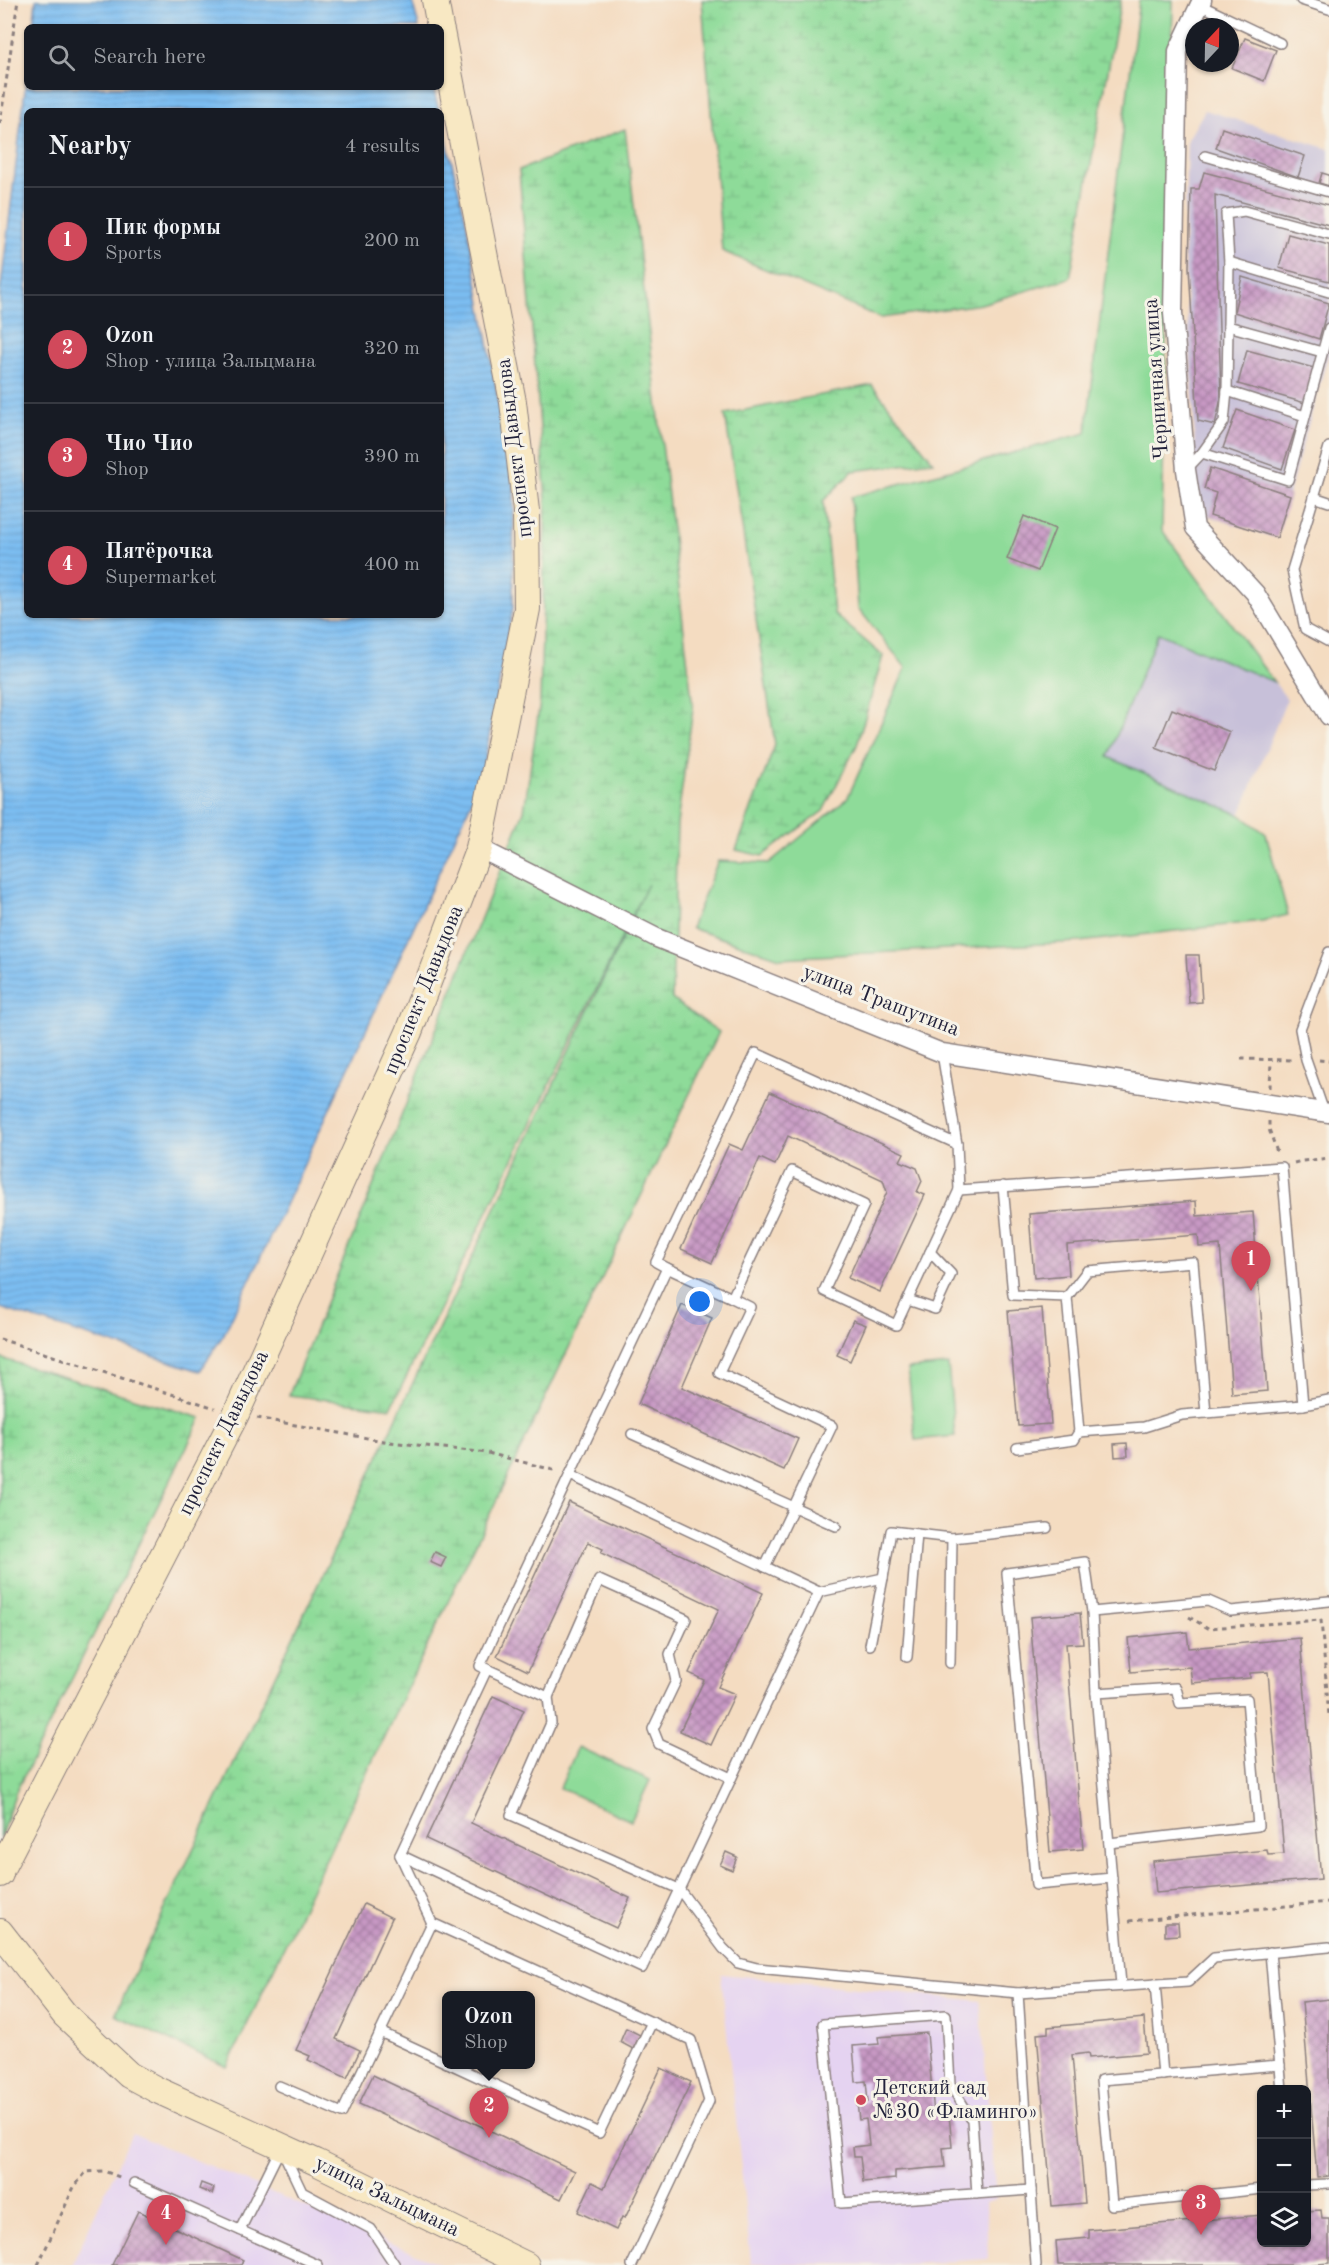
<!DOCTYPE html>
<html lang="en">
<head>
<meta charset="utf-8">
<style>
  :root { --surface:#171b24; --page:#20242c; --text:#f1f3f6; --muted:#9ea1a6; --line:#363941; --accent:#d1495b }
  body { margin:0; font-family:"Old Standard TT",serif; background:var(--page); color:var(--text) }
  .controls { position:absolute; right:18px; bottom:18px; display:grid; overflow:hidden; border-radius:9px; box-shadow:0 2px 4px #0004 }
  .controls button { width:54px; height:54px; display:grid; place-items:center; padding:0; border:0; border-bottom:2px solid var(--line); background:var(--surface); color:var(--text); font:30px sans-serif }
  .compass { position:absolute; left:1185px; top:18px; width:54px; height:54px; border-radius:50%; background:var(--surface); box-shadow:0 2px 4px #0004; rotate:22deg }
  .you { position:absolute; left:700px; top:1302px; width:21px; height:21px; margin:-15px; border:4px solid #fff; border-radius:50%; background:#1a73e8; box-shadow:0 0 0 9px #1a73e833 }
  .badge { display:grid; place-items:center; width:39px; height:39px; border-radius:50%; background:var(--accent); color:#fff; font-size:20px; font-weight:700 }
  .pin { position:absolute; translate:-50% -50px; filter:drop-shadow(0 2px 3px #0008) }
  .pin::after { content:''; position:absolute; top:32px; width:21px; height:18px; background:inherit; clip-path:polygon(0 0,100% 0,50% 100%) }
  .popup { position:absolute; left:442px; top:1991px; width:93px; height:78px; box-sizing:border-box; display:grid; place-content:center; border-radius:9px; background:var(--surface); filter:drop-shadow(0 2px 4px #0005); font-size:20px; white-space:nowrap; color:var(--muted) }
  .popup b { font-size:22px; color:var(--text) }
  .popup::after { content:''; position:absolute; left:50%; top:100%; margin-left:-12px; border:12px solid transparent; border-top-color:var(--surface) }
  .list { margin:0; padding:0; list-style:none }
  h2 { display:flex; justify-content:space-between; align-items:center; height:78px; margin:0; padding:0 24px; font-size:26px }
  h2 small { font-size:20px; font-weight:400; color:var(--muted) }
  .list li { display:grid; grid-template-columns:39px 1fr auto; gap:18px; align-items:center; box-sizing:border-box; height:108px; padding:0 24px; border-top:2px solid var(--line) }
  .list b { display:block; font-size:22px; white-space:nowrap }
  .list p { margin:0; font-size:20px; white-space:nowrap; color:var(--muted) }
  .list em { font-size:20px; font-style:normal; color:var(--muted) }
  .icon { flex:none; width:33px; height:33px; fill:none; stroke:currentColor; stroke-width:2; stroke-linecap:round; stroke-linejoin:round }
  .map { position:relative; flex:none; width:1329px; height:2265px; overflow:hidden }
  .search { position:absolute; background:var(--surface); box-shadow:0 2px 4px #0004; left:24px; top:24px; width:420px; height:66px; display:flex; align-items:center; gap:15px; box-sizing:border-box; padding:0 21px; border-radius:9px; color:var(--muted); font-size:22px }
  .panel { position:absolute; background:var(--surface); box-shadow:0 2px 4px #0004; left:24px; top:108px; width:420px; height:510px; border-radius:9px }
  .map>svg:first-child { display:block }
  .built { fill:#e5d3f1 }
  .industrial { fill:#c7c0d9 }
  .green { fill:#8edb99; stroke:#587e6a; stroke-width:1.5 }
  .wetland { fill:url(#wetland-marsh); stroke:#587e6a; stroke-width:1.5 }
  .water { fill:url(#water-rules); stroke:#4f7096; stroke-width:1.5 }
  .building { fill:url(#building-cross-hatch) }
  .lines { fill:none; stroke-linecap:round; stroke-linejoin:round }
  .lane-casing { stroke:#8b7f7e; stroke-width:12 }
  .street-casing { stroke:#8b7f7e; stroke-width:21 }
  .secondary-casing { stroke:#8b7f7e; stroke-width:28 }
  .path { stroke:#8b7f7e; stroke-width:3; stroke-dasharray:4.5 4.5; stroke-linecap:butt }
  .lane { stroke:#fff; stroke-width:9 }
  .street { stroke:#fff; stroke-width:18 }
  .secondary { stroke:#f8e8c3; stroke-width:26 }
  .poi-dot { fill:#d1495b; stroke:#f7f3e8; stroke-width:2 }
  .labels { text-anchor:middle; dominant-baseline:central; stroke-width:6; stroke-linejoin:round; paint-order:stroke }
  .street-label { font-size:21px; fill:#22223b; stroke:#f7f3e8 }
  .poi-label { font-size:21px; fill:#22223b; stroke:#f7f3e8; text-anchor:start }
</style>
</head>
<body>
<div class="map">
<svg width="1329" height="2265" viewBox="0 0 1329 2265">
  <defs>
    <pattern id="wetland-marsh" width="20" height="14" patternUnits="userSpaceOnUse" patternTransform="scale(1.5)"><rect width="20" height="14" fill="#8edb99"/><path d="M1 5h8M5 5V1M11 12h8M15 12V8" fill="none" stroke="#7abc85"/></pattern>
    <pattern id="water-rules" width="6" height="5" patternUnits="userSpaceOnUse" patternTransform="scale(1.5)"><rect width="6" height="5" fill="#7cbdf1"/><path d="M0 2.5h6" fill="none" stroke="#6ba2d0"/></pattern>
    <pattern id="building-cross-hatch" width="8" height="8" patternUnits="userSpaceOnUse" patternTransform="scale(1.5)"><rect width="8" height="8" fill="#c899c4"/><path d="M0 0l8 8M0 8l8-8" fill="none" stroke="#a27ca0"/></pattern>
  </defs>
  <rect width="100%" height="100%" fill="#f7f3e8"/>
  <filter id="ink" filterUnits="userSpaceOnUse"><feTurbulence type="fractalNoise" baseFrequency=".0167" numOctaves="2"/><feDisplacementMap in="SourceGraphic" scale="12" xChannelSelector="R" yChannelSelector="G"/><feConvolveMatrix kernelMatrix="1 2 1 2 8 2 1 2 1" color-interpolation-filters="sRGB"/></filter>
  <filter id="wash" filterUnits="userSpaceOnUse"><feTurbulence type="fractalNoise" baseFrequency=".008" numOctaves="4" result="noise"/><feDisplacementMap in="SourceGraphic" scale="24" xChannelSelector="R" yChannelSelector="G"/><feGaussianBlur stdDeviation="1.35" result="paint"/><feColorMatrix in="noise" values="0 0 0 0 0 0 0 0 0 0 0 0 0 0 0 0 0 1.4 0 .05"/><feComposite in="paint" operator="in"/></filter>
  <g filter="url(#wash)">
    <rect width="100%" height="100%" fill="#f4dcc1"/>
    <g class="built">
      <path d="M721,1974L980,2001L996,2199L986,2202L988,2259L895,2265L751,2263Z"/>
      <path d="M132,2133L442,2265H72Z"/>
    </g>
    <g class="industrial">
      <path d="M1205,110L1329,149V352L1276,538L1208,516L1195,484L1194,415L1184,258L1187,141Z"/>
      <path d="M1158,633L1274,682L1287,699L1240,815L1108,757Z"/>
    </g>
    <g class="green">
      <path d="M1139,0H1173L1162,530L1274,682L1158,633L1108,757L1240,815L1266,834L1288,915L1262,921L1079,942L780,958L691,928L718,861L769,863L847,799L906,668L858,608L851,497L1086,433Z"/>
      <path d="M948,1365L955,1436L915,1440L908,1369Z"/>
      <path d="M578,1747L650,1780L631,1821L560,1788Z"/>
    </g>
    <g class="wetland">
      <path d="M702,0H1121L1070,278L981,304L881,318L722,251Z"/>
      <path d="M625,129L693,708L677,824L672,999L719,1032L227,2067L115,2015L648,884L391,1408L289,1395L524,811L540,702L546,500L519,170Z"/>
      <path d="M872,385L933,461L853,471L823,501L834,614L883,656L857,745L823,811L762,856L736,850L775,745L725,414Z"/>
      <path d="M0,1358L201,1418L15,1794L0,1839Z"/>
    </g>
    <g class="water">
      <path d="M36,0H412L419,27H33Z"/>
      <path d="M27,74V87H433L439,111H27V615H441V118L466,220L514,488L513,608L481,781L282,1212L224,1334L200,1371L0,1308V295Z"/>
    </g>
    <g id="blocks">
      <g class="building">
        <path d="M1245,38L1276,50L1264,81L1232,68Z"/>
        <path d="M1222,128L1305,156L1298,177L1216,148Z"/>
        <path d="M1204,172L1329,205V225L1215,195L1221,398L1215,425L1198,421L1189,267L1191,189H1199Z"/>
        <path d="M1322,173L1329,175V186L1319,183Z"/>
        <path d="M1288,234L1329,245V281L1279,268Z"/>
        <path d="M1242,277L1329,303L1319,339L1234,312Z"/>
        <path d="M1247,350L1314,368L1305,403L1238,384Z"/>
        <path d="M1237,410L1295,430L1282,469L1223,448Z"/>
        <path d="M1210,468L1290,495L1277,538L1210,516L1216,493L1204,489Z"/>
        <path d="M1024,516L1055,529L1038,571L1007,559Z"/>
        <path d="M1172,709L1230,732L1214,771L1156,748Z"/>
        <path d="M1186,955H1199L1202,1002L1189,1003Z"/>
        <path d="M770,1092L904,1153L900,1161L917,1168L922,1181L917,1192L925,1195L880,1292L848,1278L887,1192L883,1180L788,1136L775,1165L760,1158L712,1263L681,1249L729,1144L743,1150Z"/>
        <path d="M1196,1201L1197,1216L1253,1212L1267,1391L1232,1394L1220,1245L1199,1247L1198,1235L1067,1245L1069,1275L1034,1278L1029,1214Z"/>
        <path d="M682,1305L712,1318L682,1387L798,1439L784,1470L638,1404Z"/>
        <path d="M1042,1308L1051,1424L1018,1426L1008,1311Z"/>
        <path d="M853,1320L866,1325L850,1361L837,1355Z"/>
        <path d="M1127,1443L1128,1456L1115,1457L1114,1444Z"/>
        <path d="M569,1502L763,1593L718,1687L735,1694L711,1745L680,1731L704,1680L689,1673L719,1609L601,1553L603,1549L588,1542L528,1671L497,1656Z"/>
        <path d="M435,1552L446,1557L441,1567L430,1562Z"/>
        <path d="M1080,1613L1083,1643L1066,1644L1083,1849L1050,1852L1030,1617Z"/>
        <path d="M1187,1632L1189,1648L1300,1638L1321,1879L1156,1893L1153,1861L1267,1850L1268,1855L1284,1854L1268,1672L1250,1673V1678L1192,1683L1190,1667L1131,1672L1128,1638Z"/>
        <path d="M493,1696L524,1710L471,1823L630,1898L616,1928L426,1839Z"/>
        <path d="M726,1852L737,1857L732,1870L720,1865Z"/>
        <path d="M364,1904L392,1918L336,2039L360,2050L347,2078L308,2060L310,2056L296,2050Z"/>
        <path d="M1165,1923H1178L1179,1935L1165,1936Z"/>
        <path d="M1329,1999V2176L1317,2177L1302,2002Z"/>
        <path d="M1144,2018L1147,2053L1089,2058L1088,2053L1072,2055L1085,2203L1052,2206L1037,2034L1048,2033V2027Z"/>
        <path d="M626,2028L640,2035L633,2049L620,2042Z"/>
        <path d="M927,2033L934,2115L949,2114L952,2147L943,2148L945,2167L895,2171V2179L863,2182L860,2157H854L853,2147L869,2145L866,2119L859,2120L857,2103L868,2102L866,2081L856,2082L853,2046L879,2044L878,2037Z"/>
        <path d="M661,2068L691,2082L625,2218L622,2217L616,2230L578,2212L592,2182L604,2188Z"/>
        <path d="M373,2075L575,2171L561,2199L359,2104Z"/>
        <path d="M201,2183L214,2188L212,2194L199,2189Z"/>
        <path d="M1321,2210L1322,2218H1329V2263L1306,2265H1058L1056,2241L1089,2238V2230L1262,2215V2242H1306V2211Z"/>
        <path d="M138,2211L243,2260L241,2265H112Z"/>
      </g>
    </g>
  </g>
  <g filter="url(#ink)">
    <use href="#blocks" fill-opacity="0" stroke="#8b7f7e" stroke-width="1.5"/>
    <g class="lines">
      <defs>
        <g id="lane">
          <path d="M1301,0L1329,9"/>
          <path d="M1200,5L1280,43"/>
          <path d="M1205,156L1329,192"/>
          <path d="M1229,262L1329,292"/>
          <path d="M1228,326L1322,352"/>
          <path d="M1227,391L1305,416"/>
          <path d="M1202,453L1288,480L1329,328"/>
          <path d="M1186,470L1202,453L1224,422L1227,391L1229,262L1226,214L1244,211L1329,234"/>
          <path d="M1314,497L1329,447"/>
          <path d="M1329,502L1314,497L1292,570L1305,629L1329,642"/>
          <path d="M942,1053L957,1144L959,1190L1282,1167L1303,1405"/>
          <path d="M1324,1112L1306,1060L1300,1029L1329,952"/>
          <path d="M1003,1186L1013,1295L1067,1297L1079,1432"/>
          <path d="M667,1268L732,1298"/>
          <path d="M1067,1297L1087,1271L1193,1262L1206,1413"/>
          <path d="M908,1300L935,1309L951,1274L930,1252"/>
          <path d="M632,1434L836,1526"/>
          <path d="M1017,1448L1074,1440L1079,1432L1144,1427L1182,1415L1303,1405L1329,1400"/>
          <path d="M765,1567L832,1426L719,1373L750,1307L732,1298L792,1171L864,1205L824,1291L896,1325L959,1190"/>
          <path d="M819,1592L883,1578L891,1531L952,1538L1047,1528"/>
          <path d="M1092,1612L1085,1562L1007,1573L1036,1885L1112,1878"/>
          <path d="M870,1645L883,1578"/>
          <path d="M907,1657L917,1534"/>
          <path d="M950,1663L952,1538"/>
          <path d="M487,1669L548,1697"/>
          <path d="M1096,1693L1176,1688L1180,1703L1247,1699L1258,1826L1109,1843"/>
          <path d="M731,1778L659,1744L653,1729L676,1681L670,1654L686,1619L599,1580L548,1697L551,1723L511,1815L679,1889L723,1948L738,1963L757,1968L1018,1993L1188,1982L1214,1958L1329,1947"/>
          <path d="M400,1855L642,1968L819,1592L570,1475"/>
          <path d="M1270,1952L1282,2090"/>
          <path d="M1155,1984L1163,2075"/>
          <path d="M1121,1985L1096,1693L1092,1612L1208,1601L1231,1611L1329,1601"/>
          <path d="M1018,1993L1036,2265"/>
          <path d="M380,2032L447,2063"/>
          <path d="M450,2064L599,2133L652,2022"/>
          <path d="M279,2086L342,2113L432,1923"/>
          <path d="M284,2154L302,2192L371,2229L395,2265"/>
          <path d="M134,2183L318,2265"/>
          <path d="M1306,2185L1329,2184"/>
          <path d="M1262,2189L1112,2205L1101,2080L1280,2065"/>
          <path d="M977,2194L972,2120L950,2084L946,2015L823,2024L841,2203L1031,2190"/>
          <path d="M240,2230L280,2149"/>
          <path d="M632,2265L709,2101L691,2040L432,1923L400,1855L487,1669L480,1666L667,1268L656,1262L756,1053L957,1144"/>
        </g>
        <g id="street">
          <path d="M1202,0L1178,51L1173,313L1186,470L1195,528L1255,593L1329,716"/>
          <path d="M479,848L657,938L942,1053L1329,1113"/>
        </g>
        <g id="secondary">
          <path d="M435,0L440,27"/>
          <path d="M0,1874L1,1869L236,1414L409,1032L479,848L527,609L526,511L513,402L441,31"/>
          <path d="M0,1932L65,2015L129,2075L157,2090L316,2162L526,2265"/>
        </g>
      </defs>
      <use href="#lane" class="lane-casing"/>
      <use href="#street" class="street-casing"/>
      <use href="#secondary" class="secondary-casing"/>
      <g class="path">
        <path d="M0,124L18,0"/>
        <path d="M1241,1059L1294,1060"/>
        <path d="M1319,1060L1329,1061"/>
        <path d="M1270,1088L1271,1060"/>
        <path d="M1269,1121V1129L1278,1155"/>
        <path d="M1294,1163L1302,1161L1329,1158"/>
        <path d="M0,1339L215,1408"/>
        <path d="M257,1418L389,1442L488,1453L557,1471"/>
        <path d="M1189,1617L1208,1628L1321,1620L1329,1716"/>
        <path d="M1129,1921L1329,1902"/>
        <path d="M38,2265L74,2187L86,2172L104,2171L122,2178"/>
      </g>
      <use href="#lane" class="lane"/>
      <use href="#street" class="street"/>
      <use href="#secondary" class="secondary"/>
    </g>
  </g>
  <circle class="poi-dot" cx="861" cy="2100" r="6"/>
  <g class="labels">
    <g class="street-label">
      <text transform="translate(1157 379) rotate(-94)">Черничная улица</text>
      <text transform="translate(515 448) rotate(-97)">проспект Давыдова</text>
      <text transform="translate(424 990) rotate(-68)">проспект Давыдова</text>
      <text transform="translate(881 1001) rotate(21)">улица Трашутина</text>
      <text transform="translate(224 1433) rotate(-64)">проспект Давыдова</text>
      <text transform="translate(387 2197) rotate(26)">улица Зальцмана</text>
    </g>
    <g class="poi-label">
      <text x="873" y="2088">Детский сад<tspan x="873" dy="24">№30 «Фламинго»</tspan></text>
    </g>
  </g>
</svg>
<div class="controls">
<button>+</button>
<button>−</button>
<button><svg class="icon" aria-label="layers" viewBox="0 0 24 24"><path d="M12 4l9 5-9 5-9-5zM3 14l9 5 9-5"/></svg></button>
</div>
<svg class="compass" viewBox="-18 -18 36 36"><path d="M0-13l5 13h-10z" fill="#e53935"/><path d="M0 13l5-13h-10z" fill="#9ea1a6"/></svg>
<div class="you"></div>
<div class="pin badge" style="left:1251px;top:1291px">1</div>
<div class="pin badge" style="left:489px;top:2138px">2</div>
<div class="popup"><b>Ozon</b>Shop</div>
<div class="pin badge" style="left:1201px;top:2235px">3</div>
<div class="pin badge" style="left:166px;top:2245px">4</div>
<div class="search"><svg class="icon" aria-label="search" viewBox="0 0 24 24"><circle cx="10" cy="10" r="6"/><path d="M15 15l6 6"/></svg>Search here</div>
<section class="panel">
<h2>Nearby<small>4 results</small></h2>
<ul class="list">
<li><span class="badge">1</span><div><b>Пик формы</b><p>Sports</p></div><em>200 m</em></li>
<li><span class="badge">2</span><div><b>Ozon</b><p>Shop · улица Зальцмана</p></div><em>320 m</em></li>
<li><span class="badge">3</span><div><b>Чио Чио</b><p>Shop</p></div><em>390 m</em></li>
<li><span class="badge">4</span><div><b>Пятёрочка</b><p>Supermarket</p></div><em>400 m</em></li>
</ul>
</section>
</div>
</body>
</html>
